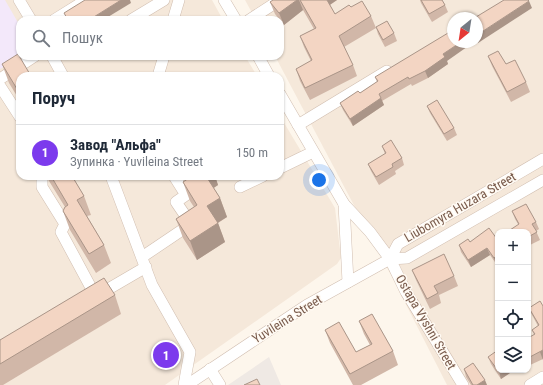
<!DOCTYPE html>
<html lang="uk">
<head>
<meta charset="utf-8">
<style>
  :root { --surface:#fff; --page:#f6f6f7; --text:#1f2937; --muted:#747a83; --line:#e0e1e3; --accent:#7c3aed }
  body { margin:0; font-family:"Roboto Condensed",sans-serif; background:var(--page); color:var(--text) }
  .controls { position:absolute; right:12px; bottom:12px; display:grid; overflow:hidden; border-radius:8px; box-shadow:0 1px 3px #0004 }
  .controls button { width:36px; height:36px; display:grid; place-items:center; padding:0; border:0; border-bottom:1px solid var(--line); background:var(--surface); color:var(--text); font:20px sans-serif }
  .compass { position:absolute; left:447px; top:12px; width:36px; height:36px; border-radius:50%; background:var(--surface); box-shadow:0 1px 3px #0004; rotate:210deg }
  .you { position:absolute; left:319px; top:180px; width:14px; height:14px; margin:-10px; border:3px solid #fff; border-radius:50%; background:#1a73e8; box-shadow:0 0 0 6px #1a73e833 }
  .badge { display:grid; place-items:center; width:26px; height:26px; border-radius:50%; background:var(--accent); color:#fff; font-size:13px; font-weight:700 }
  .pin { position:absolute; translate:-50% -50%; border:2px solid #fff; box-shadow:0 1px 4px #0006 }
  .list { margin:0; padding:0; list-style:none }
  h2 { display:flex; justify-content:space-between; align-items:center; height:52px; margin:0; padding:0 16px; font-size:17px }
  h2 small { font-size:13px; font-weight:400; color:var(--muted) }
  .list li { display:grid; grid-template-columns:26px 1fr auto; gap:12px; align-items:center; box-sizing:border-box; height:56px; padding:0 16px; border-top:1px solid var(--line) }
  .list b { display:block; font-size:15px; white-space:nowrap }
  .list p { margin:0; font-size:13px; white-space:nowrap; color:var(--muted) }
  .list em { font-size:13px; font-style:normal; color:var(--muted) }
  .icon { flex:none; width:22px; height:22px; fill:none; stroke:currentColor; stroke-width:2; stroke-linecap:round; stroke-linejoin:round }
  .map { position:relative; flex:none; width:543px; height:385px; overflow:hidden }
  .search { position:absolute; background:var(--surface); box-shadow:0 1px 3px #0004; left:16px; top:16px; width:268px; height:44px; display:flex; align-items:center; gap:10px; box-sizing:border-box; padding:0 14px; border-radius:12px; color:var(--muted); font-size:15px }
  .panel { position:absolute; background:var(--surface); box-shadow:0 1px 3px #0004; left:16px; top:72px; width:268px; height:108px; border-radius:12px }
  .map>svg:first-child { display:block }
  .residential { fill:#f5e8da; fill-rule:evenodd }
  .industrial { fill:#efe9e4 }
  .education { fill:#f3e8fa }
  .lines { fill:none; stroke-linecap:round; stroke-linejoin:round }
  .minor-casing { stroke:#d1beb0; stroke-width:12 }
  .minor { stroke:#fff; stroke-width:11 }
  .wall { fill:#d1b7a8 }
  .shaded-wall { fill:#aa9588 }
  .building { fill:#f3d5c3; stroke:#aa9588 }
  .labels { text-anchor:middle; dominant-baseline:central; stroke-width:3; stroke-linejoin:round; paint-order:stroke }
  .street-label { font-size:13px; fill:#7a5c4d; stroke:#fffaf3 }
</style>
</head>
<body>
<div class="map">
<svg width="543" height="385" viewBox="0 0 543 385">
  <rect width="100%" height="100%" fill="#fdf6ec"/>
  <g class="residential">
    <path d="M0,0H212L223,20H20V56H245L257,76H20V176H280V116L335,208L341,258L337,264L165,385H0Z"/>
    <path d="M245,0H543V385H447L393,279L275,56H280V20H256ZM453,18H477V42H453ZM498,232H528V370H498Z"/>
  </g>
  <path class="industrial" d="M269,357L281,385H228Z"/>
  <path class="education" d="M0,0H5L20,26V56H23L0,69Z"/>
  <g class="lines">
    <defs>
      <g id="minor">
        <path d="M19,0L31,20"/>
        <path d="M224,0L236,20"/>
        <path d="M54,20L86,0"/>
        <path d="M131,20L164,0"/>
        <path d="M173,20L179,0"/>
        <path d="M249,20L280,0"/>
        <path d="M52,56L63,76"/>
        <path d="M258,56L269,76"/>
        <path d="M158,76L164,56"/>
        <path d="M0,79L35,56"/>
        <path d="M0,86L20,117"/>
        <path d="M280,94L344,204L370,232L390,259L406,292L463,385"/>
        <path d="M298,125L387,71"/>
        <path d="M280,168L313,152"/>
        <path d="M42,176V187L65,224L61,232L96,297"/>
        <path d="M111,176L152,285L190,352L184,385"/>
        <path d="M240,187L263,176"/>
        <path d="M344,204L348,282"/>
        <path d="M142,257L191,224L176,202L186,195L174,176"/>
        <path d="M390,259L398,244L543,159"/>
        <path d="M98,295L146,267"/>
        <path d="M210,369L220,385"/>
        <path d="M187,385L307,305L390,259L407,258L543,180"/>
        <path d="M530,385L543,377"/>
      </g>
    </defs>
    <use href="#minor" class="minor-casing"/>
    <use href="#minor" class="minor"/>
  </g>
  <g class="wall">
    <path d="M273,0H337L330,5L335,14L351,7L371,16L376,28L344,47L353,65L357,76L310,100L300,81L296,69L311,61L304,47L300,36L314,29L303,10L284,25L275,14L270,2Z"/>
    <path d="M420,0H442L445,5L448,12L432,22L421,3Z"/>
    <path d="M376,27L394,33L397,41L385,47L378,34Z"/>
    <path d="M488,56L506,64L526,82L530,92L511,102L492,66Z"/>
    <path d="M447,61L448,64L428,78L412,86L411,84L382,101L384,105L353,126L343,110L340,103L360,93L377,82L375,77Z"/>
    <path d="M2,64L20,76V101L9,83Z"/>
    <path d="M427,106L454,128L457,135L447,141L430,113Z"/>
    <path d="M382,146L402,158L404,165L395,171L396,174L379,185L371,171L368,164L385,154Z"/>
    <path d="M47,176H72L84,196L91,215L87,216L104,245L111,263L96,273L70,230L63,211L65,207L49,181Z"/>
    <path d="M190,176H215L218,185L214,188L220,198L227,217L218,223L225,242L197,260L183,238L176,219L194,207L190,201L183,182L190,177Z"/>
    <path d="M512,211L536,222L539,229L536,231L540,240L528,246V232L518,224L515,219Z"/>
    <path d="M498,238V264L497,265L490,255L471,267L461,252L459,245L470,242L497,239Z"/>
    <path d="M412,270L454,276L458,286L439,295L441,303L430,309L416,280Z"/>
    <path d="M115,295L121,314L3,385H0V340Z"/>
    <path d="M540,301L543,359L528,366V338L534,335L532,330L538,326L532,315L529,308Z"/>
    <path d="M359,321L393,351L398,365L361,385H353L330,343L325,330L356,352L370,345L364,334Z"/>
    <path d="M488,357L498,370H513V371L501,379L491,364Z"/>
    <path d="M464,369L487,385H471L466,377Z"/>
  </g>
  <g class="shaded-wall">
    <path d="M121,0H130L131,3L103,20H89Z"/>
    <path d="M297,0H299L303,10L284,25L279,13Z"/>
    <path d="M326,0H337L328,6Z"/>
    <path d="M529,1L532,8L478,43L477,39V35Z"/>
    <path d="M461,42H474L447,61L448,64L428,78L425,71L443,54Z"/>
    <path d="M381,98L384,105L353,126L350,119Z"/>
    <path d="M205,176H215L218,185L210,190Z"/>
    <path d="M220,198L227,217L214,225L207,206Z"/>
    <path d="M218,223L225,242L197,260L190,241Z"/>
    <path d="M487,248L490,255L471,267L468,260Z"/>
    <path d="M498,255V264L497,265L494,258Z"/>
    <path d="M543,350V360L540,352Z"/>
    <path d="M502,370H513V371L501,379L499,372Z"/>
    <path d="M485,380L487,385H477Z"/>
  </g>
  <g class="building">
    <path d="M85,0H121L89,20H68L64,13Z"/>
    <path d="M273,0H297L279,13L270,2Z"/>
    <path d="M300,0H327L335,14L349,5L351,7L362,1L371,16L339,36L353,65L305,88L296,69L312,60L300,36L316,28Z"/>
    <path d="M421,0H442L445,5L429,14Z"/>
    <path d="M504,0H528L529,1L477,35V18H469L470,17H476Z"/>
    <path d="M387,21L394,33L383,40L376,27Z"/>
    <path d="M453,30V42H461L443,54L445,57L425,71L409,79L408,77L379,94L381,98L350,119L340,103L358,91L360,93L378,81L375,77Z"/>
    <path d="M498,51L506,64L515,60L526,82L507,92L488,56Z"/>
    <path d="M18,54L31,76H20V94L2,64Z"/>
    <path d="M437,100L454,128L444,134L427,106Z"/>
    <path d="M391,140L402,158L392,164L393,167L376,177L368,164L386,153L382,146Z"/>
    <path d="M51,176H72L84,196L77,200L104,245L89,254L63,211L65,207L68,205Z"/>
    <path d="M192,176H206L220,198L207,206L218,223L190,241L176,219L197,205L183,182Z"/>
    <path d="M526,204L536,222L532,224L537,232L528,237V232H507L519,224L512,211Z"/>
    <path d="M489,228L497,239L498,238V255L494,258L487,248L468,260L459,245L468,239L470,242Z"/>
    <path d="M444,254L454,276L434,286L438,293L427,299L412,270Z"/>
    <path d="M104,278L115,295L0,364V340Z"/>
    <path d="M540,301L543,306V350L528,358V338L535,334L532,330L539,325L529,308Z"/>
    <path d="M372,314L393,351L350,374L325,330L339,322L356,352L372,344L359,321Z"/>
    <path d="M498,350V370H502L499,372L488,357Z"/>
    <path d="M473,363L485,380L477,385H473L464,369Z"/>
    <path d="M257,379L260,385H244Z"/>
  </g>
  <g class="labels">
    <g class="street-label">
      <text transform="translate(460 207) rotate(-30)">Liubomyra Huzara Street</text>
      <text transform="translate(287 319) rotate(-32)">Yuvileina Street</text>
      <text transform="translate(426 322) rotate(60)">Ostapa Vyshni Street</text>
    </g>
  </g>
</svg>
<div class="controls">
<button>+</button>
<button>−</button>
<button><svg class="icon" aria-label="locate" viewBox="0 0 24 24"><circle cx="12" cy="12" r="6"/><path d="M12 2v4M12 18v4M2 12h4M18 12h4"/></svg></button>
<button><svg class="icon" aria-label="layers" viewBox="0 0 24 24"><path d="M12 4l9 5-9 5-9-5zM3 14l9 5 9-5"/></svg></button>
</div>
<svg class="compass" viewBox="-18 -18 36 36"><path d="M0-13l5 13h-10z" fill="#e53935"/><path d="M0 13l5-13h-10z" fill="#747a83"/></svg>
<div class="you"></div>
<div class="pin badge" style="left:166px;top:355px">1</div>
<div class="search"><svg class="icon" aria-label="search" viewBox="0 0 24 24"><circle cx="10" cy="10" r="6"/><path d="M15 15l6 6"/></svg>Пошук</div>
<section class="panel">
<h2>Поруч<small></small></h2>
<ul class="list">
<li><span class="badge">1</span><div><b>Завод &quot;Альфа&quot;</b><p>Зупинка · Yuvileina Street</p></div><em>150 m</em></li>
</ul>
</section>
</div>
</body>
</html>
